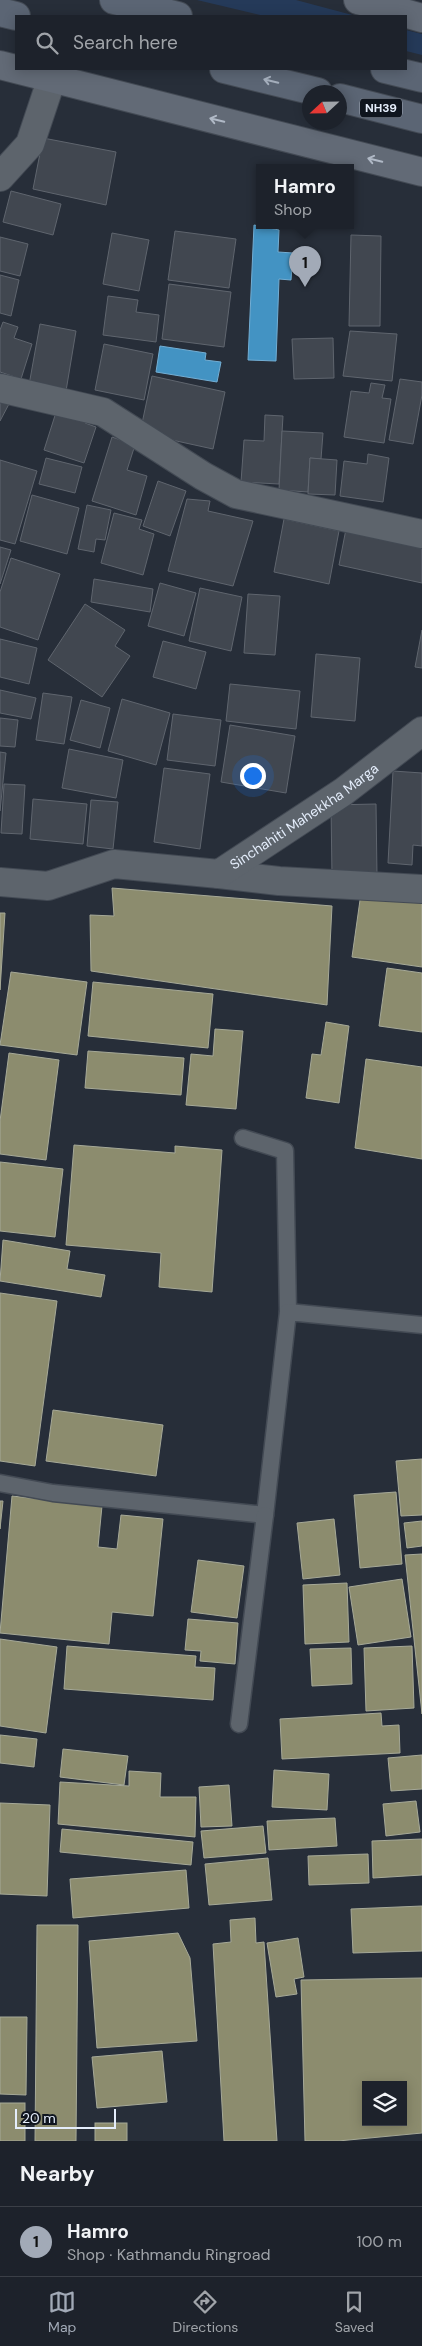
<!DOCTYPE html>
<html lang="en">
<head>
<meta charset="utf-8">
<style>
  :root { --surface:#1d222b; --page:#252a33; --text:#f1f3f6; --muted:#a0a4a9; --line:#3b3f47; --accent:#a2aab7 }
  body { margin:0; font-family:"DM Sans",sans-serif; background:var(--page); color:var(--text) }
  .controls { position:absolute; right:15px; bottom:15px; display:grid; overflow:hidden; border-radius:0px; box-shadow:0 2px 12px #0003 }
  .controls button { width:45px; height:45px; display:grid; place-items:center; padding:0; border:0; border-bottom:1px solid var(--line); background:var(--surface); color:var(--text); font:25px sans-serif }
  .compass { position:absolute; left:302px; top:85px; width:45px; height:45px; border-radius:50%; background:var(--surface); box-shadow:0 2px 12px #0003; rotate:248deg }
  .scale { position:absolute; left:15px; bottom:12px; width:101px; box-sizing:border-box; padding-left:5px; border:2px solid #e4edfb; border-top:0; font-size:14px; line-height:18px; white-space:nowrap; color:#e4edfb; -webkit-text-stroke:4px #0f151e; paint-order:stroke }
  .you { position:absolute; left:252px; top:775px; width:18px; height:18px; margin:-12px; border:4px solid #fff; border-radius:50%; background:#1a73e8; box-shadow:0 0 0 8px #1a73e833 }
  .badge { display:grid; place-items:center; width:32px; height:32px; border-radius:50%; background:var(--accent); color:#111; font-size:16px; font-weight:700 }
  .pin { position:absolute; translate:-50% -41px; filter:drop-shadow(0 1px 2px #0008) }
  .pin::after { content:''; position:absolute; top:26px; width:18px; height:15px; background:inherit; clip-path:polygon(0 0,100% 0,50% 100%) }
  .popup { position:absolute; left:256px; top:164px; width:98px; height:65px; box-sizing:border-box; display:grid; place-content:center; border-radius:0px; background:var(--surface); filter:drop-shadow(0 1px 4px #0005); font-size:16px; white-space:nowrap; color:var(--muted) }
  .popup b { font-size:19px; color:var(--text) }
  .popup::after { content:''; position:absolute; left:50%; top:100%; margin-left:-10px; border:10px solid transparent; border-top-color:var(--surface) }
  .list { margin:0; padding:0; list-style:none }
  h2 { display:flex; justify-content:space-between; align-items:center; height:65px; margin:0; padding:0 20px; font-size:21px }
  h2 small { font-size:16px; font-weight:400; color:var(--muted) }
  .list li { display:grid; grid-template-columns:32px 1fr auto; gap:15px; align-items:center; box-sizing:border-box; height:70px; padding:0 20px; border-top:1px solid var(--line) }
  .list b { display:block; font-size:19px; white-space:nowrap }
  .list p { margin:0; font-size:16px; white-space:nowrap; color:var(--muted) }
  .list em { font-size:16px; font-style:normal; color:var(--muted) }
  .icon { flex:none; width:28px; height:28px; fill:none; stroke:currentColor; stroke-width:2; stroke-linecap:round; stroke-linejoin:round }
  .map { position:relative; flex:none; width:422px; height:2141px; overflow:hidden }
  .search { position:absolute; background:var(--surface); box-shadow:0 2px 12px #0003; left:15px; right:15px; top:15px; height:55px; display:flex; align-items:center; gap:12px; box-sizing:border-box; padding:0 18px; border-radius:0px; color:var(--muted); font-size:19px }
  .sheet { height:135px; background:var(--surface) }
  nav { display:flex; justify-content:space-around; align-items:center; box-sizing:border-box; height:70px; border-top:1px solid var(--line); background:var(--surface); font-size:14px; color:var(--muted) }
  nav a { display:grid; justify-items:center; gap:2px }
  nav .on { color:var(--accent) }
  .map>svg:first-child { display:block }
  .green { fill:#253a59 }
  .schools { fill:#4393c3; stroke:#73aed4 }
  .industry { fill:#8c8c6e; stroke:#a6a998; fill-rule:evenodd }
  .building { fill:#414750; stroke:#5f656e }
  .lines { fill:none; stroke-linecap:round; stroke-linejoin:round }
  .lane-casing { stroke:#434a54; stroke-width:19 }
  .street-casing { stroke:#434a54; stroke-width:30 }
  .secondary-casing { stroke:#434a54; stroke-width:30 }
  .primary-casing { stroke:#434a54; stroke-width:30 }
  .highway-casing { stroke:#434a54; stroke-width:30 }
  .lane { stroke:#5d646c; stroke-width:16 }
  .street { stroke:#5d646c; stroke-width:28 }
  .secondary { stroke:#5d646c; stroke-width:28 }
  .primary { stroke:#626a76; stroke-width:28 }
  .highway { stroke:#5b6574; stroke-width:28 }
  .oneway { stroke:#a6b0be }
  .oneway2 { stroke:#b0b9c6 }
  .labels { text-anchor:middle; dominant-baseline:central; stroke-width:5; stroke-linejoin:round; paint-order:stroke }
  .shield { fill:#0f151e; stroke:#a4acb9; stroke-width:1 }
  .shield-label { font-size:12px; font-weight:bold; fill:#e4edfb }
  .street-label { font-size:14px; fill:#e4edfb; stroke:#0f151e }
</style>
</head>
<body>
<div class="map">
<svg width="422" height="2141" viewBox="0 0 422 2141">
  <rect width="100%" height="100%" fill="#272e39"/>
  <g class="green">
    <path d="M197,0H296L356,16H264Z"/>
    <path d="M406,30L422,34V55L406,51Z"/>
  </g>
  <g class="schools">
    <path d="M254,225L279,230L278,252L293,253L291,280L279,279L276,361L248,360Z"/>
    <path d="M160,346L206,353L205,360L221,362L217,382L156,372Z"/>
  </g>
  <g class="industry">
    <path d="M112,888L332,906L327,1005L91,971L90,915L114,916Z"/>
    <path d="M361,893L422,901V967L352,957Z"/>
    <path d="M0,913H5L0,990Z"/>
    <path d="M387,968L422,973V1032L379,1026Z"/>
    <path d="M11,972L87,982L77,1055L0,1045Z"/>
    <path d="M93,982L213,994L208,1048L88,1036Z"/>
    <path d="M326,1022L349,1026L339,1103L306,1098L312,1054L321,1055Z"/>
    <path d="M215,1029L243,1031L236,1109L186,1105L191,1054L213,1056Z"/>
    <path d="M88,1051L184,1058L181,1095L85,1088Z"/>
    <path d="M9,1053L59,1060L46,1160L0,1154V1121Z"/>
    <path d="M366,1059L422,1067V1159L355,1148Z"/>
    <path d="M74,1145L175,1153V1146L222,1150L212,1292L159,1287L161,1253L66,1245Z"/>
    <path d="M0,1162L63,1169L55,1237L0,1231Z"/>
    <path d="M3,1240L70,1251L67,1269L105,1275L101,1297L0,1281Z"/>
    <path d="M0,1293L57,1301L35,1466L0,1461Z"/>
    <path d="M53,1410L163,1425L156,1476L46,1461Z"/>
    <path d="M422,1459V1515L401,1516L396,1461Z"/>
    <path d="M396,1492L402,1564L360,1568L354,1495Z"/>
    <path d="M12,1496L102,1506L98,1547L117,1549L121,1515L163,1519L153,1616L112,1612L109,1644L0,1633Z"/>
    <path d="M0,1501H3L0,1529Z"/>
    <path d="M334,1519L340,1575L303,1579L297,1523Z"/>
    <path d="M422,1521V1546L407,1548L404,1523Z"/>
    <path d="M422,1554V1714L405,1555Z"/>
    <path d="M198,1560L244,1566L237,1618L191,1612Z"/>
    <path d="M402,1579L411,1637L358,1645L349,1587Z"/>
    <path d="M347,1583L349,1642L305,1644L303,1585Z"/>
    <path d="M188,1619L238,1623L235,1664L200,1661L201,1651L185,1650Z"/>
    <path d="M0,1639L57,1647L46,1733L0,1726Z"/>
    <path d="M67,1646L196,1656L195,1667L215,1668L213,1700L64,1689Z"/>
    <path d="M412,1646L414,1708L366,1711L364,1648Z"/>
    <path d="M351,1648L352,1684L312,1686L310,1649Z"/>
    <path d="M381,1713L382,1726L399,1725L400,1753L282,1759L280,1719Z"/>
    <path d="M0,1735L37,1739L34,1767L0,1763Z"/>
    <path d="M63,1749L128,1756L124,1785L60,1777Z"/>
    <path d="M422,1755V1789L391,1791L388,1758Z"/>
    <path d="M274,1770L329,1774L327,1810L272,1807Z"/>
    <path d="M129,1771L161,1773L160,1797H196L195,1837L58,1824L60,1782L129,1786Z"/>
    <path d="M229,1785L232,1826L201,1827L199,1787Z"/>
    <path d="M416,1801L420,1832L386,1836L383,1804Z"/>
    <path d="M0,1803L50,1805L47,1896L0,1894Z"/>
    <path d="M335,1818L337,1846L269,1850L267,1821Z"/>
    <path d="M263,1826L266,1853L204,1858L201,1831Z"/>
    <path d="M62,1829L193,1842L191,1865L60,1852Z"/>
    <path d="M422,1839V1875L373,1878L372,1841Z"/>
    <path d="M368,1854L369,1883L309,1885L308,1856Z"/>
    <path d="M268,1858L272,1900L209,1905L205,1864Z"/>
    <path d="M186,1870L189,1908L73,1918L70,1879Z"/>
    <path d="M422,1906V1951L353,1953L351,1909Z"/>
    <path d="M255,1918L256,1943L264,1942L277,2141H224L213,1944L231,1942L230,1920Z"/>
    <path d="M37,1925H78L76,2141H35Z"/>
    <path d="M178,1933L190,1958L197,2041L97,2048L89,1941Z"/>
    <path d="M298,1938L304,1977L294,1979L297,1994L276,1997L267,1943Z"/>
    <path d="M422,1978V2133L338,2141H305L301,1980ZM366,2085H403V2122H366Z"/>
    <path d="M0,2017H27L26,2095L0,2094Z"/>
    <path d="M162,2051L167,2102L97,2108L92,2057Z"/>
    <rect x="0" y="2103" width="25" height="38"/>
    <rect x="95" y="2123" width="32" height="18"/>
  </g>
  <g class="building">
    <path d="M43,138L116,152L106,205L33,189Z"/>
    <path d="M11,191L61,204L53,235L3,222Z"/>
    <path d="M175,231L236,239L229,288L168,280Z"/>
    <path d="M112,233L149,240L139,291L103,284Z"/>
    <path d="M351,235L381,236L380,326H349Z"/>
    <path d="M0,237L28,244L20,276L0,271Z"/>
    <path d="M0,275L19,280L11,316L0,313Z"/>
    <path d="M169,284L231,292L224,347L162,339Z"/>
    <path d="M108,296L138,300L136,312L159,315L156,342L103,335Z"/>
    <path d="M3,322L18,327L14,338L32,344L21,379L0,372V330Z"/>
    <path d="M40,324L76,331L66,391L29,385Z"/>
    <path d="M350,331L397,334L392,381L343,376Z"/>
    <path d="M333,338L334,378L294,379L292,339Z"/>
    <path d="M104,344L153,354L144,400L95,390Z"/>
    <path d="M152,376L225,392L213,449L140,433Z"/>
    <path d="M400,379L422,382V395L413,444L389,440Z"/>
    <path d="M371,383L385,385L382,398L391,399L384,443L344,437L351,391L369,393Z"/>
    <path d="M0,399L9,404L0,421Z"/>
    <path d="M58,406L87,416L85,423L96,427L84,463L44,450Z"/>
    <path d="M265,415L283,416L279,484L241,482L244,440L264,441Z"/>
    <path d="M282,431L323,433L321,459L310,458L308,492L279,490Z"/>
    <path d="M112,437L135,445L127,470L147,476L136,515L92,501Z"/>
    <path d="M368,454L389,458L383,502L340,496L344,461L367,464Z"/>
    <path d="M46,458L82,467L75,493L39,484Z"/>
    <path d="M310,458L337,460L335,495L308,494Z"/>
    <path d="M0,460L37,471L15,544L0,540Z"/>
    <path d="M158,481L186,491L170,536L143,526Z"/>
    <path d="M32,495L79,508L67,554L20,541Z"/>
    <path d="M187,499L210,501L208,511L253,521L233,586L168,571Z"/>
    <path d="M87,505L111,510L105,540L96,539L94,552L78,549Z"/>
    <path d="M114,513L142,520L139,529L154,534L143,575L101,563Z"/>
    <path d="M284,519L339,531L329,584L274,572Z"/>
    <path d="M346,529L422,545V583L339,565Z"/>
    <path d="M0,547L11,550L0,584Z"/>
    <path d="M11,558L60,574L38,640L0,627V592Z"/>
    <path d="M94,579L153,589L150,612L91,602Z"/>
    <path d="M160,583L196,593L184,636L148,626Z"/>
    <path d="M200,588L242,597L231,651L189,641Z"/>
    <path d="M248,594L280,596L275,655L244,653Z"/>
    <path d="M85,604L125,630L115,646L130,656L102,697L48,660Z"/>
    <path d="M422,630V668L415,667Z"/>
    <path d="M0,639L37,648L29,684L0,677Z"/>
    <path d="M163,641L206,652L196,689L153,677Z"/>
    <path d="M316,654L360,658L355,721L311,717Z"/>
    <path d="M230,684L300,691L296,729L226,721Z"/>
    <path d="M0,690L36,698L31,719L0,713Z"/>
    <path d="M43,693L72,697L64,744L36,740Z"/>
    <path d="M122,699L170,713L156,765L108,751Z"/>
    <path d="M81,700L110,708L100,748L70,740Z"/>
    <path d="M173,714L221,720L215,766L167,760Z"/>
    <path d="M0,718L18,720L15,747L0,746Z"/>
    <path d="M230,725L295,736L286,793L221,782Z"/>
    <path d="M69,749L123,760L116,798L62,788Z"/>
    <path d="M0,752L6,753L0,811Z"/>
    <path d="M164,768L210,774L200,849L154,842Z"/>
    <path d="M393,771L422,773V846L413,845L412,865L388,863Z"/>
    <path d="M4,784L25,785L22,834L1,833Z"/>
    <path d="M33,799L87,804L83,844L30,839Z"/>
    <path d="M91,800L118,802L113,849L87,846Z"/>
    <path d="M376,804L377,876L332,877L331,805Z"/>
  </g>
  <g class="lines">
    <defs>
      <g id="lane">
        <path d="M243,1138L285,1151L288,1312"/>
        <path d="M0,1483L53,1493L265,1515L288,1312L422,1325"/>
        <path d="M239,1724L265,1515"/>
      </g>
      <g id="street">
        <path d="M0,177L30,144L52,78"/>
        <path d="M0,388L103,412L203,476L236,494L422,534"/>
        <path d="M219,874L279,881L422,889"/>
      </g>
      <g id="secondary">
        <path id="s1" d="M0,882L48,886L114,864L219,874L343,792L422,731"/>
      </g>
      <g id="primary">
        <path d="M358,0L422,18"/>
        <path d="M0,65L422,172"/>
      </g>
      <g id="highway">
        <path d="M114,0L178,16"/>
        <path d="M0,12L16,16"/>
        <path d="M224,69L318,92"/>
        <path d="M385,69L422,78"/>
        <path d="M340,98L422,119"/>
      </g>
    </defs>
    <use href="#lane" class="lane-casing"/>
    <use href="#street" class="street-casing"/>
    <use href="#secondary" class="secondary-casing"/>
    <use href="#primary" class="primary-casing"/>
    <use href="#highway" class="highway-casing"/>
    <use href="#lane" class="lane"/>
    <use href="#street" class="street"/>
    <use href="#secondary" class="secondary"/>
    <use href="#primary" class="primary"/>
    <use href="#highway" class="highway"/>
  </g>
  <defs><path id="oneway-shaft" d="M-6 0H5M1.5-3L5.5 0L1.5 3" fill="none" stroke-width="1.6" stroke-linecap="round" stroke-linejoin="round" transform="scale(1.25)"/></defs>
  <use class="oneway" href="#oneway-shaft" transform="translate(271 81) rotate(-166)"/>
  <g class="oneway2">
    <use href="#oneway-shaft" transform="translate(217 120) rotate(-166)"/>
    <use href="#oneway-shaft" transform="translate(375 160) rotate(-166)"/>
  </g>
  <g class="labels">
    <rect class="shield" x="360" y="98.5" width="42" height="19" rx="4"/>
    <g class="shield-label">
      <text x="381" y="108">NH39</text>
    </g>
    <g class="street-label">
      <text stroke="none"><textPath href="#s1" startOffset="326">Sinchahiti Mahekkha Marga</textPath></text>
    </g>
  </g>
</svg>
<div class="controls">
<button><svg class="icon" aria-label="layers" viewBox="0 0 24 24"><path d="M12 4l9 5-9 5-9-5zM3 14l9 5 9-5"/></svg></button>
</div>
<svg class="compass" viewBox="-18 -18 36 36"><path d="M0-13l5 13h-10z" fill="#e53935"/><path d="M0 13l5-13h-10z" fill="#a0a4a9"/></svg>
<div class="scale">20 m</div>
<div class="you"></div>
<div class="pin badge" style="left:305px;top:287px">1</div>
<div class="popup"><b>Hamro</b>Shop</div>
<div class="search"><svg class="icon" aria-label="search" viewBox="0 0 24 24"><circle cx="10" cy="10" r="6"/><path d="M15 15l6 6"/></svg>Search here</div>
</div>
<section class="sheet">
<h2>Nearby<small></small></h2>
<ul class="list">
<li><span class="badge">1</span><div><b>Hamro</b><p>Shop · Kathmandu Ringroad</p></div><em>100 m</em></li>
</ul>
</section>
<nav>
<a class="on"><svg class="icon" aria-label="map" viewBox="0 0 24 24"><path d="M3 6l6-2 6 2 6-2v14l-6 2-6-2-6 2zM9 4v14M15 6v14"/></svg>Map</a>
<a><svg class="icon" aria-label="directions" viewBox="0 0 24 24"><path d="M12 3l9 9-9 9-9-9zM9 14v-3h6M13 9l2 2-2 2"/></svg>Directions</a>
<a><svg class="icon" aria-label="saved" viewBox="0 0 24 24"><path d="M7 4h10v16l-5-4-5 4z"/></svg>Saved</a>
</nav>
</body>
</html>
